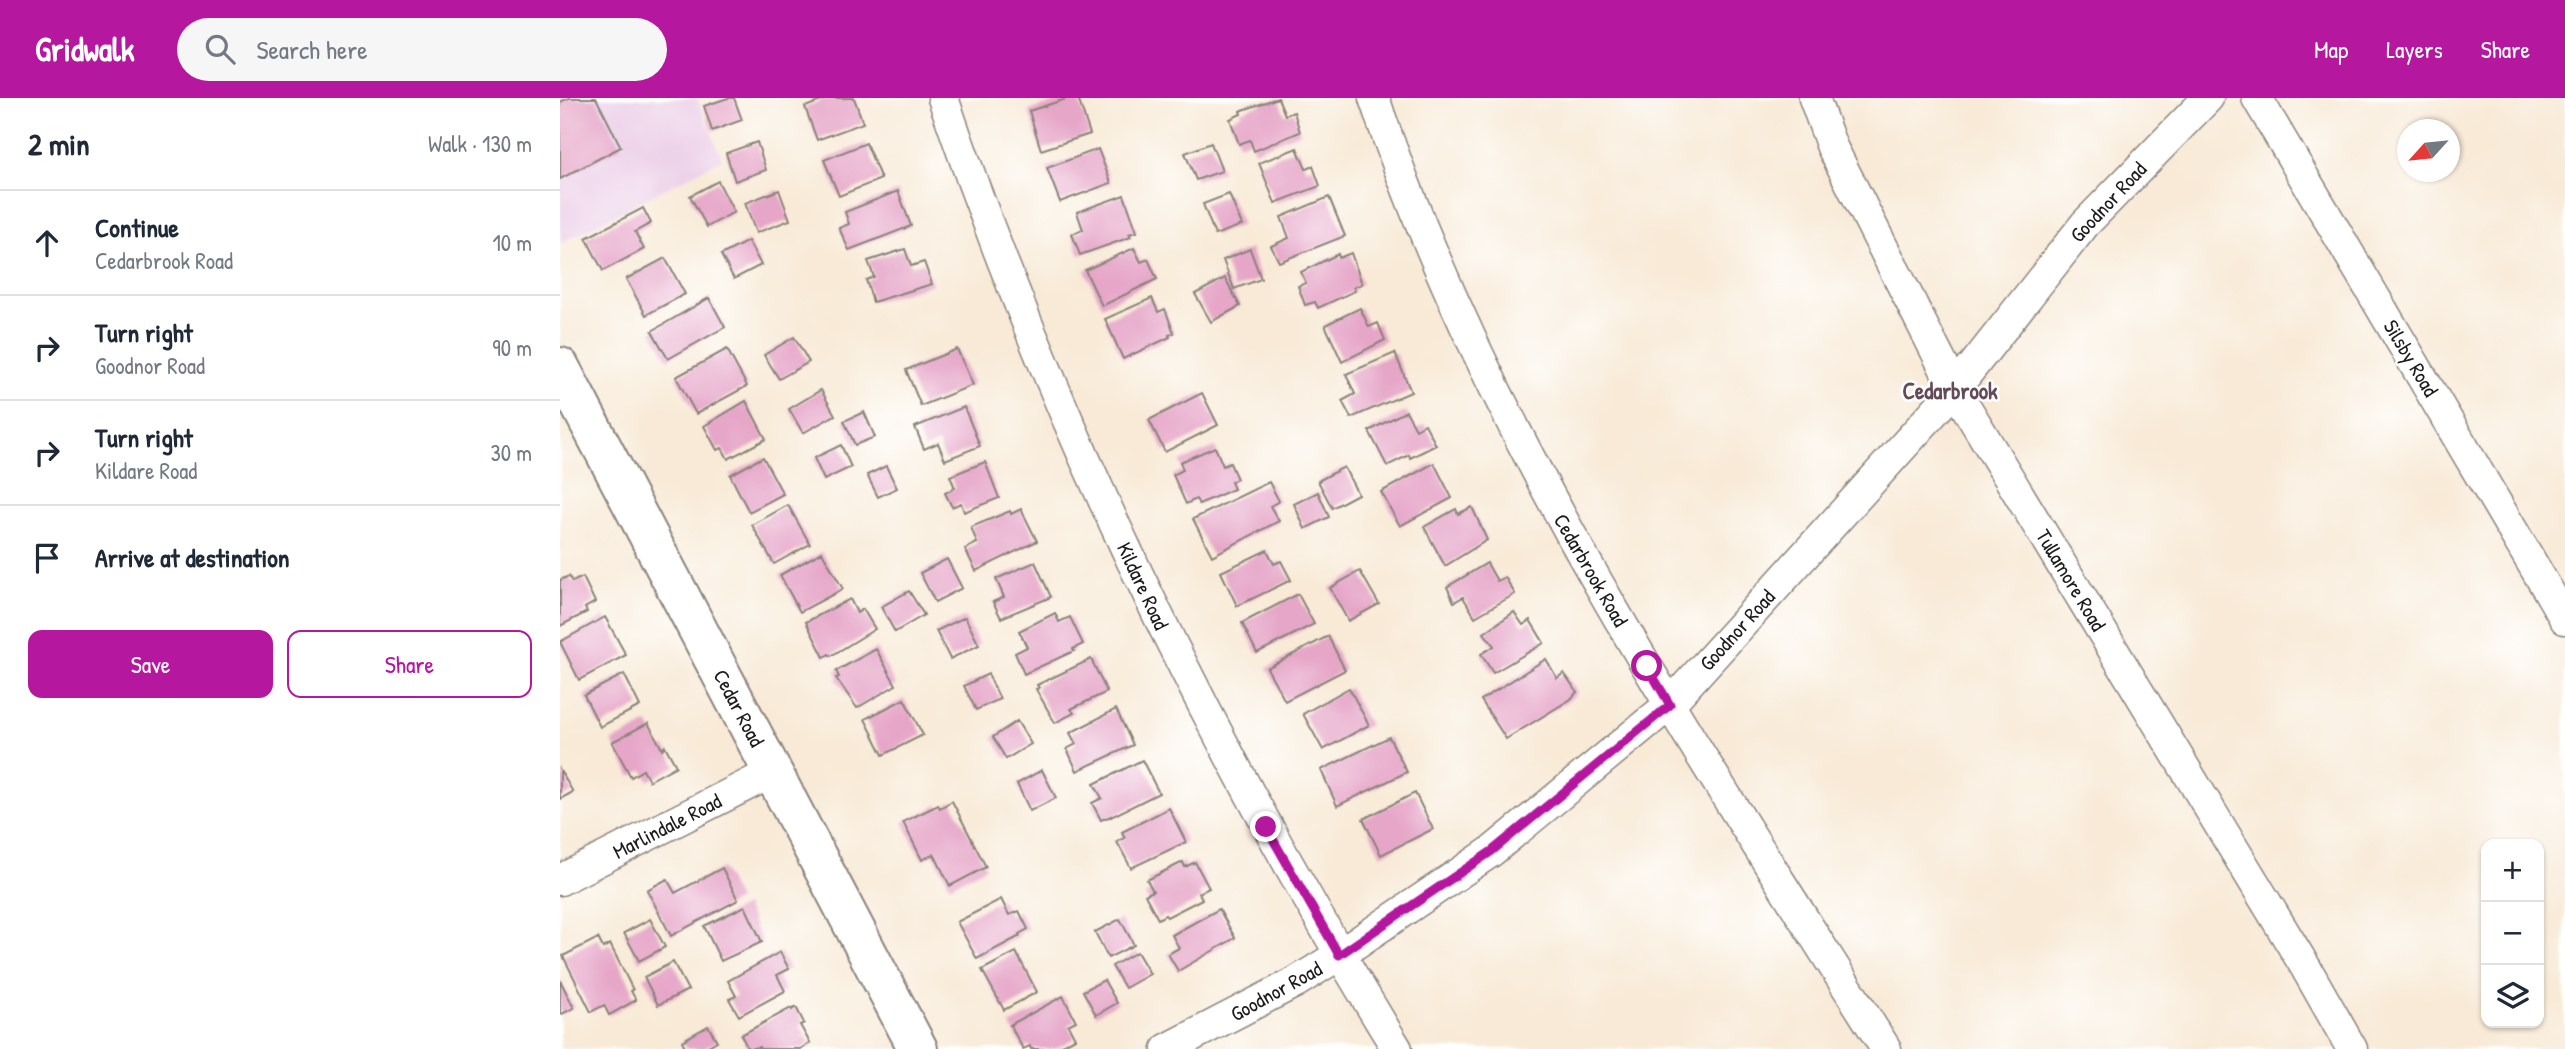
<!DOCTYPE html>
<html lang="en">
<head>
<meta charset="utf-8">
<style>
  :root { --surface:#fff; --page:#f6f6f7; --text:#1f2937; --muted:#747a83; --line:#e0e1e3; --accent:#b5179e }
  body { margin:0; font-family:"Patrick Hand",sans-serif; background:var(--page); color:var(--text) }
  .controls { position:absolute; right:21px; bottom:21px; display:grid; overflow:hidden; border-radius:14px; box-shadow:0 2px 5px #0004 }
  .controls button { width:63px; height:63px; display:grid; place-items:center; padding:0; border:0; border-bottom:2px solid var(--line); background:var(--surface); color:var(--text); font:35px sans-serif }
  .compass { position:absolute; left:1837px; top:21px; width:63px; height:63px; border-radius:50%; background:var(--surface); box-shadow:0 2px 5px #0004; rotate:243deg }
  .stop { position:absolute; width:21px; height:21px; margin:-16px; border:5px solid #b5179e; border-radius:50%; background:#fff }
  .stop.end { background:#b5179e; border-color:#fff; box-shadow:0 2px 7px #0008 }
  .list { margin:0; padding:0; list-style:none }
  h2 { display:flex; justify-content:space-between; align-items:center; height:91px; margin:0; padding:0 28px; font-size:30px }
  h2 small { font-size:23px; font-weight:400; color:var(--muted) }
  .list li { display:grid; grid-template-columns:46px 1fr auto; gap:21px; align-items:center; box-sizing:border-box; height:105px; padding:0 28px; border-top:2px solid var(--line) }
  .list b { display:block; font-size:26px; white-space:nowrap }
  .list p { margin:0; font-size:23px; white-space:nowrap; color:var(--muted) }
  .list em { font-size:23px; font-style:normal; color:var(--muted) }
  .actions { display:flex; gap:14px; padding:21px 28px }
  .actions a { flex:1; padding:16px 0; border:2px solid var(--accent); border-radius:14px; text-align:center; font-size:24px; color:var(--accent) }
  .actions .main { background:var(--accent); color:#fff }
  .icon { flex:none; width:38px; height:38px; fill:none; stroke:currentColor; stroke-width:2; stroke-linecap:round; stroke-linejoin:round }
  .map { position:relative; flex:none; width:2005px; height:951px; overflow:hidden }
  header { display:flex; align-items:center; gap:42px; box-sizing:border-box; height:98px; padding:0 35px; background:var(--accent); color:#fff }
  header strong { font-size:33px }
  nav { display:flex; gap:38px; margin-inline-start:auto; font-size:24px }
  .search { width:490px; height:63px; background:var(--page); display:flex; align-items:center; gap:18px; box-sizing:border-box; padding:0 24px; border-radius:38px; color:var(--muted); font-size:26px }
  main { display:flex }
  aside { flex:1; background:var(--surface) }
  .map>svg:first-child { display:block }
  .built { fill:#edd1e9 }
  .building { fill:#e6a6c8 }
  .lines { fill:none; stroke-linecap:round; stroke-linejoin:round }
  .street-casing { stroke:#8a837a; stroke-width:33 }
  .secondary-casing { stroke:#8a837a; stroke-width:42 }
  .street { stroke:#fff; stroke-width:30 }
  .secondary { stroke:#fff; stroke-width:38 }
  .route { stroke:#b5179e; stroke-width:9 }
  .labels { text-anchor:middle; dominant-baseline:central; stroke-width:5; stroke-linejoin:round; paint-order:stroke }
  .street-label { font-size:21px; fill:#1c1c1c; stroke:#fff }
  .neighbourhood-label { font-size:23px; font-weight:bold; fill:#634c58; stroke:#fff }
</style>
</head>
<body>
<header>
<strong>Gridwalk</strong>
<div class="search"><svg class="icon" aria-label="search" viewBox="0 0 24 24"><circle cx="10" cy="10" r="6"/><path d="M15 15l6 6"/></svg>Search here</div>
<nav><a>Map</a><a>Layers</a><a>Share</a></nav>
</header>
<main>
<aside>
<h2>2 min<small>Walk · 130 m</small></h2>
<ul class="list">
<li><svg class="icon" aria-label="ahead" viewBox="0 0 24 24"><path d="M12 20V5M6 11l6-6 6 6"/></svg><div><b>Continue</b><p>Cedarbrook Road</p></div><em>10 m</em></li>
<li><svg class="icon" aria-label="right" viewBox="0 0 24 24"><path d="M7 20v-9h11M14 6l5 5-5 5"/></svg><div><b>Turn right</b><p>Goodnor Road</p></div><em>90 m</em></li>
<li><svg class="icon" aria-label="right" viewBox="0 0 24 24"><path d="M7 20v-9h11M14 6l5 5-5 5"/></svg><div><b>Turn right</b><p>Kildare Road</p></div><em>30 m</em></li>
<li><svg class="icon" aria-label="arrive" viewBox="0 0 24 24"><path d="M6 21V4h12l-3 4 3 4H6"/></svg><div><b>Arrive at destination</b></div></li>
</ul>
<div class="actions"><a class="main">Save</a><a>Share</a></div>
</aside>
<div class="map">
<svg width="2005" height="951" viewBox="0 0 2005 951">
  <rect width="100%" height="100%" fill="#fff"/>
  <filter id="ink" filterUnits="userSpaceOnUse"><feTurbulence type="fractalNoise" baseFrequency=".0143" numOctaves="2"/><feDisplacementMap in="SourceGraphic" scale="14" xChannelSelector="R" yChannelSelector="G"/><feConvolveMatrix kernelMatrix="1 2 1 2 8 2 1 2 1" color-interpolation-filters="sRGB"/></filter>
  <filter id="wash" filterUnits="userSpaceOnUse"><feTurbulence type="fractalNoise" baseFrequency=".00686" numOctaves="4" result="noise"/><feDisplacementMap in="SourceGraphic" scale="28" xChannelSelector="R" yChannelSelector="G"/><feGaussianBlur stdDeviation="1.57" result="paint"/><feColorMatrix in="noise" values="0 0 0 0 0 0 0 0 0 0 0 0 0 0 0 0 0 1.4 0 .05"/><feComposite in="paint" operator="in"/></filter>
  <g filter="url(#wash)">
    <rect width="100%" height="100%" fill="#f8ead7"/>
    <path class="built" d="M0,0H137L162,61L0,145Z"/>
    <g id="blocks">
      <g class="building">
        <path d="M9,0H36L61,49L0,81V4Z"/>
        <path d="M168,0H174L182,22L152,33L144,8Z"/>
        <path d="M269,0H294L303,25L257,42L245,9Z"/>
        <path d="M509,0H518L530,36L481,52L469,13Z"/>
        <path d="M718,0L725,17L734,14L740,34L694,53L690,42L679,46L670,21L681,16L680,13Z"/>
        <path d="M197,44L206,72L175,83L166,55Z"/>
        <path d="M306,45L321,81L279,98L264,62Z"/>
        <path d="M651,45L662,73L636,82L625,55Z"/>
        <path d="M737,50L746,71L753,68L760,88L715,105L699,65Z"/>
        <path d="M538,51L551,85L500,104L487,70Z"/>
        <path d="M158,83L174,114L147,129L130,98Z"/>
        <path d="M219,92L230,122L196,135L185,105Z"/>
        <path d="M338,93L351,128L289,152L279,130L289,126L285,114Z"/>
        <path d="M669,96L682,127L655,137L643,106Z"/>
        <path d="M564,97L577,134L569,136L571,139L520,157L512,136L523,132L517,114Z"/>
        <path d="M769,99L785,138L719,164L711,148L729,140L721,119Z"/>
        <path d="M83,110L91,125L75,134L84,151L43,173L26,140Z"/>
        <path d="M188,143L201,167L174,181L161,157Z"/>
        <path d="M574,150L581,164L588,161L597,181L542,208L525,172Z"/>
        <path d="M345,151L351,168L364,164L372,186L313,204L306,182L314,179L308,163Z"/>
        <path d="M690,151L701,181L674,191L663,162Z"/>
        <path d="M791,155L802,186L794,189L795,193L758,210L755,204L745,207L738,188L746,185L741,174L778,156L779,160Z"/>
        <path d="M105,160L125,196L86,217L66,181Z"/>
        <path d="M665,180L680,208L651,224L635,196Z"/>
        <path d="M149,200L165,229L108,261L92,233Z"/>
        <path d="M592,200L598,214L605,211L614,235L609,237L610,239L563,261L545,221Z"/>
        <path d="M800,210L809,229L818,225L825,242L782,264L765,227Z"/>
        <path d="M234,239L249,264L219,281L204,257Z"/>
        <path d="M167,251L187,288L136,316L116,279Z"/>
        <path d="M397,251L413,287L361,308L346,272Z"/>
        <path d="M835,255L851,294L791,320L782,303L795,296L786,276Z"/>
        <path d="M261,292L275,317L243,335L229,311Z"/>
        <path d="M642,295L658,327L605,354L589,322Z"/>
        <path d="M186,303L206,341L168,361L162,350L157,352L144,328Z"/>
        <path d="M404,309L420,348L385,362L378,345L364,351L355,329Z"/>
        <path d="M846,313L856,331L865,326L876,347L850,360L849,357L827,368L809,333Z"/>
        <path d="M304,314L315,339L295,347L284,323Z"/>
        <path d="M281,347L291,369L264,382L254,360Z"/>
        <path d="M655,349L663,368L670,365L677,381L671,384L674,391L639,406L636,401L626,406L613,377L623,372L620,364Z"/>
        <path d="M203,359L223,396L189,414L170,377Z"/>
        <path d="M425,364L439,400L404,414L401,405L392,409L385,395L395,390L390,378Z"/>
        <path d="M874,365L892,400L840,428L821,394Z"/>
        <path d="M326,368L337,390L318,399L307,377Z"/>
        <path d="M784,369L798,396L772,410L758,383Z"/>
        <path d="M709,384L719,403L710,408L719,423L652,458L633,421Z"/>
        <path d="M758,394L769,419L745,431L734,406Z"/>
        <path d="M228,407L250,446L214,466L192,427Z"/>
        <path d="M912,409L927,442L885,468L864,429L896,411L898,416Z"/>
        <path d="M461,411L477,443L416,473L405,451L417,445L411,429L450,413L451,416Z"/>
        <path d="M707,452L714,466L721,463L731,482L677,508L661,474Z"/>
        <path d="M262,454L283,491L240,514L220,477Z"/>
        <path d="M387,461L402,490L375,504L360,475Z"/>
        <path d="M475,464L491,499L441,520L433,504L444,499L436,481Z"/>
        <path d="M927,465L937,483L945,479L955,496L915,519L903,499L894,504L887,489Z"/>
        <path d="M800,473L819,506L788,523L770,490Z"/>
        <path d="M9,478L12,484L23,479L35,504L25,510L27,514L0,528V482Z"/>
        <path d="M349,493L364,517L335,534L321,509Z"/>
        <path d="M738,496L754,526L697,555L682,525Z"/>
        <path d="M290,501L297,515L303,511L315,531L271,558L269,556L264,559L246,524Z"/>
        <path d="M954,514L963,527L970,522L984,545L933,575L921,556L934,548L924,535Z"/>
        <path d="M495,515L499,524L510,519L523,546L513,551L514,553L464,576L455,555L467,549L459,533Z"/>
        <path d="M45,519L66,557L19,582L0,544Z"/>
        <path d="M405,519L419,547L390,561L376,533Z"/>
        <path d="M768,538L785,572L725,603L707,570Z"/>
        <path d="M316,551L336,587L297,610L276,580L279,579L276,573Z"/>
        <path d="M531,561L547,594L511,611L514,615L495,625L476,591L479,590L477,587Z"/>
        <path d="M986,561L997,580L1004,575L1017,594L1011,601L946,641L921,602Z"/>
        <path d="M64,576L80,608L40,629L24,597Z"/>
        <path d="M428,576L440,601L416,612L404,588Z"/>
        <path d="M789,590L809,627L763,652L743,616Z"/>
        <path d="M344,601L363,637L323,657L305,621Z"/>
        <path d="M556,611L573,647L517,673L507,651L516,646L510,635Z"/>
        <path d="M457,623L471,646L446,661L433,639Z"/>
        <path d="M88,625L102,651L105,648L116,668L89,683L83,672L71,679L52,644Z"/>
        <path d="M829,639L847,674L777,708L761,672Z"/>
        <path d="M582,662L599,695L551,719V718L541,722L532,705L542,700L534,686Z"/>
        <path d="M0,672L13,694L0,701Z"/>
        <path d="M482,672L496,700L470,713L457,686Z"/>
        <path d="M855,695L873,731L821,757L803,721Z"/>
        <path d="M392,703L426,769L390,788L374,756L362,762L343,724L378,707L380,710Z"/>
        <path d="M609,710L626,744L571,770L557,744L565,740L562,734Z"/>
        <path d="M623,764L625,769L635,764L649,790L639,795L642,801L607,819L605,817L598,821L585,797L593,793L587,782Z"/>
        <path d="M162,770L178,802L111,838L87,792L107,781L115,795Z"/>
        <path d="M441,801L449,817L459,813L468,831L459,836L460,838L417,861L397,824Z"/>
        <path d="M185,808L202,844L161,863L144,828Z"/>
        <path d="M659,811L675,840L618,873L608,856L619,850L612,837Z"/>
        <path d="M90,821L105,849L79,863L64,835Z"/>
        <path d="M560,821L574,847L548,860L535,834Z"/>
        <path d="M38,840L43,850L50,846L73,892L71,893L76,902L49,917L44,907L31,914L3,858Z"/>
        <path d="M220,854L229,871L217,877L225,893L179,918L169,901L176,898L168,883Z"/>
        <path d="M456,854L477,894L444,912L422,872Z"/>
        <path d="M577,854L590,876L565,890L552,868Z"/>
        <path d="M113,864L128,892L98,907L84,879Z"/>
        <path d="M0,882L14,910L0,917Z"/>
        <path d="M544,882L557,905L536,917L523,893Z"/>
        <path d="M503,898L516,923L508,927L515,940L495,951H471L470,948L463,951L450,927Z"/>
        <path d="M236,909L244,925L240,927L250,945L240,951H200L199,949L188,951L181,937L231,910L232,912Z"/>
        <path d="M148,928L157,943L143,951H126L122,943Z"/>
      </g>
    </g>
  </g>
  <g filter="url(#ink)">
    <use href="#blocks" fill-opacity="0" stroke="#8a837a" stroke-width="2"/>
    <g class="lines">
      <defs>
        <g id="street">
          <path d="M383,0C497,334 653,651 837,951"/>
          <path d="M814,0C929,344 1134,646 1326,951"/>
          <path d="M1254,0L1272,49L1395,291L1746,870L1792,951"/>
          <path d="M1697,0L2005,521"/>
          <path d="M0,782L213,674"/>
          <path d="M607,951L736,884L779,857L932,753L1109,607L1395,291L1525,126L1648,0"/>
        </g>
        <path id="secondary" d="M0,269L358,951"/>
      </defs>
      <use href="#street" class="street-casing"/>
      <use href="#secondary" class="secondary-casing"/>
      <use href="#street" class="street"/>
      <use href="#secondary" class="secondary"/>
    </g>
  </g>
  <g class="lines" filter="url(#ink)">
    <path class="route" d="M706,729L779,857L932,753L1110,607L1087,568"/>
  </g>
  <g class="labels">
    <g class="street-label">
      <text transform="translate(1548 104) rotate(-47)">Goodnor Road</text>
      <text transform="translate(1851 260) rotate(59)">Silsby Road</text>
      <text transform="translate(1031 472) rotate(60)">Cedarbrook Road</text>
      <text transform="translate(1511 482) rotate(59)">Tullamore Road</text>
      <text transform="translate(583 488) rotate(65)">Kildare Road</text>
      <text transform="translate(1177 532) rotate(-48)">Goodnor Road</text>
      <text transform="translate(179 610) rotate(62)">Cedar Road</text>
      <text transform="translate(107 728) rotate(-27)">Marlindale Road</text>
      <text transform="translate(716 893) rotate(-29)">Goodnor Road</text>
    </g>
    <g class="neighbourhood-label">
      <text x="1390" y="292">Cedarbrook</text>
    </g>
  </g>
</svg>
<div class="controls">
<button>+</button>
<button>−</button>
<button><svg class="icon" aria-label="layers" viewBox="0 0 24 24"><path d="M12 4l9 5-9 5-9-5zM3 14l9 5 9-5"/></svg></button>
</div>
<svg class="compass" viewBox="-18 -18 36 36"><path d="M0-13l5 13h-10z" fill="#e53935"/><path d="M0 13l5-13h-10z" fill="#747a83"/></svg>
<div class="stop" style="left:1087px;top:568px"></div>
<div class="stop end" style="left:706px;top:729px"></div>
</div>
</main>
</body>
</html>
